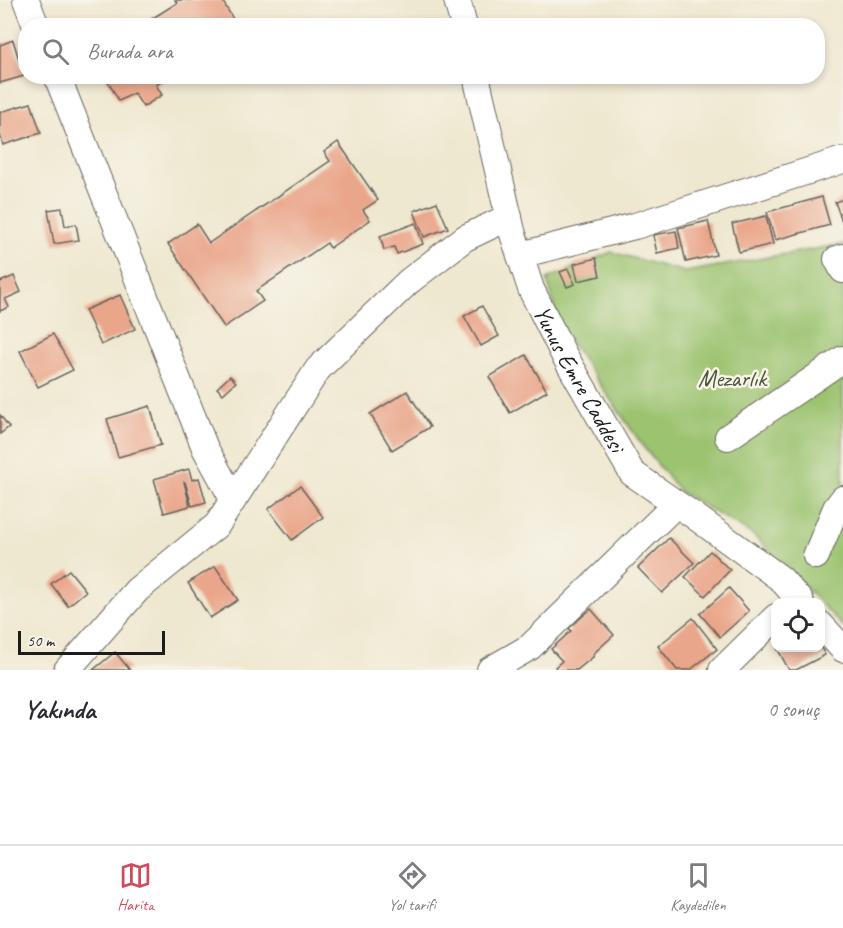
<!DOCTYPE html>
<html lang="tr">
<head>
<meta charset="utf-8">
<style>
  :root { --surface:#fff; --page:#f2f2f3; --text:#2b2b33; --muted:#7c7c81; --line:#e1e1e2; --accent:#d1495b }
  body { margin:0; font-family:Caveat,sans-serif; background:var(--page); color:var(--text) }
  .controls { position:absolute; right:18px; bottom:18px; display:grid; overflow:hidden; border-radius:12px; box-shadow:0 3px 9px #0003 }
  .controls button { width:54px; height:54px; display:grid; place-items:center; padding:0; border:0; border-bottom:2px solid var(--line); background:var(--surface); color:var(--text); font:30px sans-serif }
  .scale { position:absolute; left:18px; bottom:15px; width:147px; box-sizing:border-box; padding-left:6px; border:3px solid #1c1c1c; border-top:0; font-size:16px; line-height:21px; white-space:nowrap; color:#1c1c1c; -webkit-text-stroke:4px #f7f3e8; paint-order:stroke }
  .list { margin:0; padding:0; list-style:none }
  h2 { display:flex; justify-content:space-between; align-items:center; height:78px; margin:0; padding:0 24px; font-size:26px }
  h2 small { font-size:20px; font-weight:400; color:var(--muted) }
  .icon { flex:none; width:33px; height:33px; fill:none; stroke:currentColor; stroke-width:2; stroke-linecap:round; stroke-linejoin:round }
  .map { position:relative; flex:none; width:843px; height:670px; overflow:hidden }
  .search { position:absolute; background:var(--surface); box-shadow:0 3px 9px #0003; left:18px; right:18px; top:18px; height:66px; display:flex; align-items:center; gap:15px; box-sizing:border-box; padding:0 21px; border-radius:24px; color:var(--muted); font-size:22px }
  .sheet { height:174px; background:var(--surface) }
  nav { display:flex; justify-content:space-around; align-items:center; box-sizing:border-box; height:84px; border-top:2px solid var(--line); background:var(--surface); font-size:16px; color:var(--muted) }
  nav a { display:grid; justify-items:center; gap:3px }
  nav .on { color:var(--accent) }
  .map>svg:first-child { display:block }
  .green { fill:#9bc36f; stroke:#5c7046; stroke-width:1.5 }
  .building { fill:#eaa68a }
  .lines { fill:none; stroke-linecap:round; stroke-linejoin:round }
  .minor-casing { stroke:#66635b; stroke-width:28 }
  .minor { stroke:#fff; stroke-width:26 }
  .labels { text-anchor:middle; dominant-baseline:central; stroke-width:5; stroke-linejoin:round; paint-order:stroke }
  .park-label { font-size:24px; fill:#485639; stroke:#f7f3e8 }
  .street-label { font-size:24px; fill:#1c1c1c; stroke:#f7f3e8 }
</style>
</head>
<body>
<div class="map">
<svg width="843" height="670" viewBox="0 0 843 670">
  <rect width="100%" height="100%" fill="#f7f3e8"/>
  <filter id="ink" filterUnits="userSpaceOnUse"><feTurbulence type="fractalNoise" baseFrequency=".0167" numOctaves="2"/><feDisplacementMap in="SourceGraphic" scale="12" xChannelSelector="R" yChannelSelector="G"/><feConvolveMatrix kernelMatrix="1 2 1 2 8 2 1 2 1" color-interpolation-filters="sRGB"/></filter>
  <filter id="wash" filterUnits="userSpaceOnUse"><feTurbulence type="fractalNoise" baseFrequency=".008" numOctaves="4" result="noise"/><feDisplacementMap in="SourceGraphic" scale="24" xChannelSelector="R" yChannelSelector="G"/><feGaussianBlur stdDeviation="1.35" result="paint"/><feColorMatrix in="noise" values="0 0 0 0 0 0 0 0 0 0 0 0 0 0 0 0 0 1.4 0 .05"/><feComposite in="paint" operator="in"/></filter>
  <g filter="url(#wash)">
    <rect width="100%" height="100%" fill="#efe8d0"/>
    <path class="green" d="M843,244V627L802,583L752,534L680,492L645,449L560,327L547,279L611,252L685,272Z"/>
    <g id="blocks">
      <g class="building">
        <path d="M175,0H222L237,26H140L177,3Z"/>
        <path d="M13,40L24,76L0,83V45Z"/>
        <path d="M105,76H170L156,85L162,95L143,107L134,93L119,101Z"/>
        <path d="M31,103L41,133L3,145L0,134V112Z"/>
        <path d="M338,142L378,200L363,210L370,220L330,248L327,243L256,291L263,301L224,327L168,244L197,224L209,243L330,161L324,152Z"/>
        <path d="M822,197L830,225L775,240L767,212Z"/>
        <path d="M843,199V224L835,202Z"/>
        <path d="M437,202L448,228L424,237L414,211Z"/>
        <path d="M62,208L65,226L76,224L79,240L54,244L48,210Z"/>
        <path d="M766,216L773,244L739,252L732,224Z"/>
        <path d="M708,221L716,255L686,262L678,228Z"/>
        <path d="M416,223L423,244L397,254L394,247L384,250L380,236Z"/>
        <path d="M676,231L679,248L657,253L653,235Z"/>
        <path d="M596,258L600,276L578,281L574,264Z"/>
        <path d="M568,269L575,284L567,287L560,272Z"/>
        <path d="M14,276L21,292L5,299L9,307L0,311V282Z"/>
        <path d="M120,295L135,329L101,345L85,310Z"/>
        <path d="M482,306L499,336L481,346L464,316Z"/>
        <path d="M53,334L73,370L38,387L20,351Z"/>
        <path d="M526,355L547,391L510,413L489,377Z"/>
        <path d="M230,376L236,382L223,394L217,388Z"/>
        <path d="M407,391L430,427L392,450L370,414Z"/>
        <path d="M150,406L161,445L118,457L107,419Z"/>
        <path d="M0,415L9,427L0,434Z"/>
        <path d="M189,469L192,480L199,478L206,502L192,506L185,482H184L190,506L164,513L154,479Z"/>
        <path d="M300,486L323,517L292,540L268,509Z"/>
        <path d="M669,538L694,563L662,593L638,568Z"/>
        <path d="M710,551L730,570L705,596L685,577Z"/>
        <path d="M215,566L238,600L210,618L188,583Z"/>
        <path d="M69,570L86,591L68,606L51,584Z"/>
        <path d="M729,588L749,611L720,637L700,614Z"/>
        <path d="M591,609L614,635L593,654L594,656L577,670H557L555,667L562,661L551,649L571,631L569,628Z"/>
        <path d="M693,618L717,649L690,670H677L658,646Z"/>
        <path d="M777,648H821L825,655L796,670H789Z"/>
        <path d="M115,652L130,670H93Z"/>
      </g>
    </g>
  </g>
  <g filter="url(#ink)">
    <use href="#blocks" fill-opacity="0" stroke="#66635b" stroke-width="1.5"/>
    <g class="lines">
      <defs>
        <g id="minor">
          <path d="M26,0L36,26"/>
          <path d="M457,0L464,26"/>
          <path d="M57,76L205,448L233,499"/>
          <path id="s1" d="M476,76L512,231L531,289L563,353L632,473L693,515L781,579L801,602"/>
          <path d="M520,255L635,226L843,160"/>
          <path d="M843,257L837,259L843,270"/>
          <path d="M728,437L843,359"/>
          <path d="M816,556L836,508L843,499"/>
          <path d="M820,624L843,649"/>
          <path d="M67,670L137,590L217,525L318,369L408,282L465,238L509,217"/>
          <path d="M490,670L530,647L676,504"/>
          <path d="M722,670L776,617"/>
        </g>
      </defs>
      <use href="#minor" class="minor-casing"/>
      <use href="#minor" class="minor"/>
    </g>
  </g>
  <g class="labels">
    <g class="park-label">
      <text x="732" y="378">Mezarlık</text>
    </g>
    <g class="street-label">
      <text stroke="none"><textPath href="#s1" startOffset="322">Yunus Emre Caddesi</textPath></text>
    </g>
  </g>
</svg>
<div class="controls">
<button><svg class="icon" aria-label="locate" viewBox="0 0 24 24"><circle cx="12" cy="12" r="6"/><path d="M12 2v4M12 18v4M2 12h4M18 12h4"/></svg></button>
</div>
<div class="scale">50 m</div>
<div class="search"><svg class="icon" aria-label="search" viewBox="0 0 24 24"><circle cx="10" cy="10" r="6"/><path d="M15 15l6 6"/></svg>Burada ara</div>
</div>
<section class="sheet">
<h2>Yakında<small>0 sonuç</small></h2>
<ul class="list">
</ul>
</section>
<nav>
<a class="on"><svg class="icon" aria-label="map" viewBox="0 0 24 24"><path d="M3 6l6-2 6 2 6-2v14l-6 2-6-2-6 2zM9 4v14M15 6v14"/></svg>Harita</a>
<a><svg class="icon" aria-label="directions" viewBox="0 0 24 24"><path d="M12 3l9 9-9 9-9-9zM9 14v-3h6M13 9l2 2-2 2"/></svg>Yol tarifi</a>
<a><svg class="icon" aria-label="saved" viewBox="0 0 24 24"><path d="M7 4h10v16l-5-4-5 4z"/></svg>Kaydedilen</a>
</nav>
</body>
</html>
